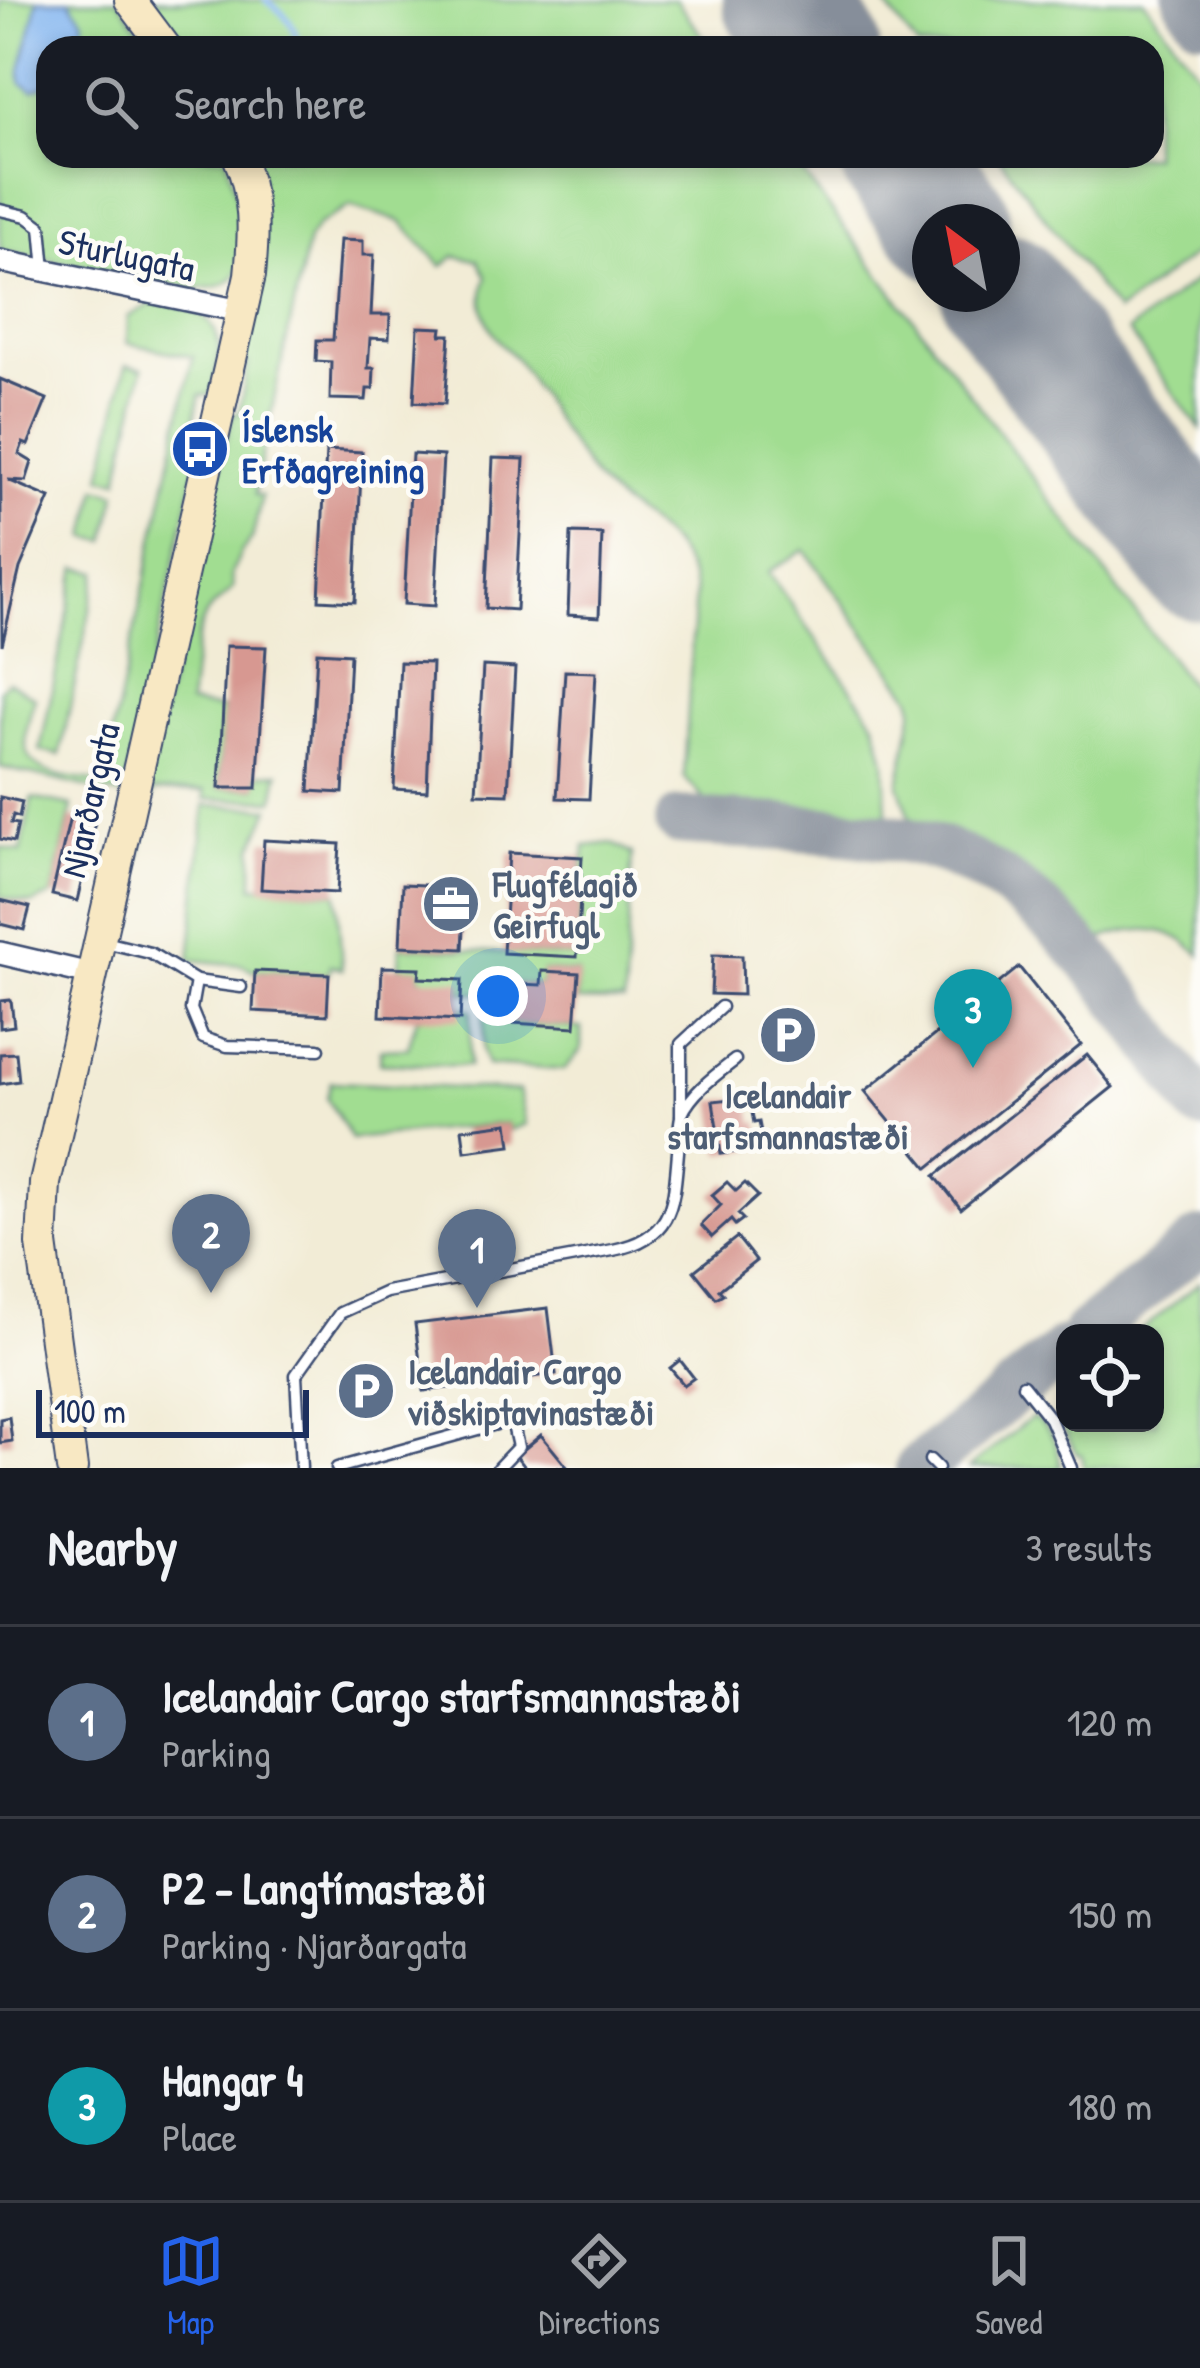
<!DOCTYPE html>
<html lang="en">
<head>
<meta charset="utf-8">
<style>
  :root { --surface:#171b24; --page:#242831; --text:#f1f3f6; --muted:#9ea1a6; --line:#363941; --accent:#2563eb }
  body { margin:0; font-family:"Patrick Hand",sans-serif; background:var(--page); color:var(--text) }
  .controls { position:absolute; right:36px; bottom:36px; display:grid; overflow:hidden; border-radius:24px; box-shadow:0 6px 18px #0003 }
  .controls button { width:108px; height:108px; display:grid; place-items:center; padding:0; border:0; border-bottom:3px solid var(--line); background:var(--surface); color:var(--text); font:60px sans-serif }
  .compass { position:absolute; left:912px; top:204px; width:108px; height:108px; border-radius:50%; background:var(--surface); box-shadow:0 6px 18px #0003; rotate:328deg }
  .scale { position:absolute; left:36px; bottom:30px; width:273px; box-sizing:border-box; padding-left:12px; border:6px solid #1b2f5e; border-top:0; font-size:33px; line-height:42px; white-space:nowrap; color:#1b2f5e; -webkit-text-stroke:9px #fdfcf7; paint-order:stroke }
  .you { position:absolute; left:498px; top:996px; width:42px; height:42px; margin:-30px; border:9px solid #fff; border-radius:50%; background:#1a73e8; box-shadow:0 0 0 18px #1a73e833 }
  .badge { display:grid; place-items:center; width:78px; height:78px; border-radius:50%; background:var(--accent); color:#fff; font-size:39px; font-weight:700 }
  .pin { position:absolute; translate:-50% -99px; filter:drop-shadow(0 3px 6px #0008) }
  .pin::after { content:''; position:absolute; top:63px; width:42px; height:36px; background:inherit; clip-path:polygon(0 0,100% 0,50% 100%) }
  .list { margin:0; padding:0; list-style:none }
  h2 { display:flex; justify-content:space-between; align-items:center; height:156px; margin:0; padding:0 48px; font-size:51px }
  h2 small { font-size:39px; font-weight:400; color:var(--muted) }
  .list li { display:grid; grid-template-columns:78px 1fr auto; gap:36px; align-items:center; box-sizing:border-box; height:192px; padding:0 48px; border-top:3px solid var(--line) }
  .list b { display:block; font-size:45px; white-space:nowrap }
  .list p { margin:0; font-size:39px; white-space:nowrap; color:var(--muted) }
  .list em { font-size:39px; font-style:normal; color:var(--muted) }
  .icon { flex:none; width:66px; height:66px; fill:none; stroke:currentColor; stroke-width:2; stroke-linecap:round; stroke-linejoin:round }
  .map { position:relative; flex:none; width:1200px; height:1468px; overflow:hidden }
  .search { position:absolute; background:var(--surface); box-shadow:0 6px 18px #0003; left:36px; right:36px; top:36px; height:132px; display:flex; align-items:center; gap:30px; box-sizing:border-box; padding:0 42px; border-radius:36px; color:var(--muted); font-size:45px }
  .sheet { height:732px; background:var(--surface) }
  nav { display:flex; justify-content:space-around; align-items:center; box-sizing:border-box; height:168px; border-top:3px solid var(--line); background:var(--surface); font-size:33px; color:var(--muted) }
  nav a { display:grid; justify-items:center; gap:6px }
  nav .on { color:var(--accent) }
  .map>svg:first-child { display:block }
  .green { fill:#a1dd91; stroke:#5e8678; stroke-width:3 }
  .water { fill:#83b5f0; stroke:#4f72a7; stroke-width:3 }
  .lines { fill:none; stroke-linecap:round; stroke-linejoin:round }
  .stream { stroke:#83b5f0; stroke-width:6 }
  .taxiway { stroke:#868e9a; stroke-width:48 }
  .runway { stroke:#868e9a; stroke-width:123 }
  .building { fill:#d79891 }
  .lane-casing { stroke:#3b4b70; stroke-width:15 }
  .street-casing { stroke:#3b4b70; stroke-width:26 }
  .secondary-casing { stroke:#3b4b70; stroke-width:34 }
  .lane { stroke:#fff; stroke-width:10 }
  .street { stroke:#fff; stroke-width:21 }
  .secondary { stroke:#f8e8c3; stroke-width:30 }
  .labels { text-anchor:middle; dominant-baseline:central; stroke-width:9; stroke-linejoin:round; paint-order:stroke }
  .street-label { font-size:36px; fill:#1b2f5e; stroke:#fdfcf7 }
  .transit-label { font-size:36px; font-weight:bold; fill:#164399; stroke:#fdfcf7; text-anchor:start }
  .service-label { font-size:36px; font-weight:bold; fill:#4e5e75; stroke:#fdfcf7; text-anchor:start }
</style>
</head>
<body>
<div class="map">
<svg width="1200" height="1468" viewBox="0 0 1200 1468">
  <rect width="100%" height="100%" fill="#fdfcf7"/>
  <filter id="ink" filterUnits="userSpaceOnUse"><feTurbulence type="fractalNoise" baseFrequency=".00833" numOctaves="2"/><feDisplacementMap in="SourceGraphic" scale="24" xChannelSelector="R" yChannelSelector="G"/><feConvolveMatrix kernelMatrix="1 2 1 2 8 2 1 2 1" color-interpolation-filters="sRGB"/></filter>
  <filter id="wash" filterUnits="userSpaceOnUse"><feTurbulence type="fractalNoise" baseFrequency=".004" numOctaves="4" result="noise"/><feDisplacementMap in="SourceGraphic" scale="48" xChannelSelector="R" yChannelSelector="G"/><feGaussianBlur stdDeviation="2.7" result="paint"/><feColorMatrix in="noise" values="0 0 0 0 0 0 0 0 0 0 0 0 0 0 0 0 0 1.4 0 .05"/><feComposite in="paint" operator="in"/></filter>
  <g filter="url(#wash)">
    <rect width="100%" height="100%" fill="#f2ecd6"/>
    <g class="green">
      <path d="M0,0H118L153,48H48V156H226C233,182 255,256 233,278C221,290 204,288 188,287L0,250Z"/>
      <path d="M144,0H676L711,48H179Z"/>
      <path d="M882,0H1144L1200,75V250L1117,312L998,156H1152V48H918Z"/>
      <path d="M251,156H790L1200,698V955C1169,922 1134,926 1095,941C1063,904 1026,872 982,851C959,839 932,833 911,820L899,785L914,708L911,697L805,550L768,572L875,722L885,761L887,814L710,806L684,777L695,592C679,526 636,525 599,483C568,445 543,399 516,358C491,338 475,308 487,277L478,260L455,256L442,266L400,221L350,206L318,225L308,240L257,479L255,495L262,496L252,539L241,552L231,575L233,587C225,599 212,604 206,615C193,640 193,676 189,704L223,709L219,788H256L259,774L279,773L274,800L205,799V791H154L129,906L117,904L233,413L239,414L248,363L243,361Z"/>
      <path d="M1200,277V429L1128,331Z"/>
      <path d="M151,304C180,302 215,311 219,346C221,361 213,381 211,395H200L187,455L198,458L123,796L0,767V690L8,681L35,698C10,770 37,774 102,782L193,357L127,343L128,317Z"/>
      <path d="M126,365L143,368L119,480L102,477Z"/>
      <path d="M97,488L117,493L106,541L87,537Z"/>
      <path d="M77,568L98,572L60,755L40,751Z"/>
      <path d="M32,798L72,806L52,895L32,904L0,897V847L21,852Z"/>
      <path d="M205,805L270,808L253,847V886L337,893L342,969L330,965L329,974L255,971L242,965L190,960Z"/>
      <path d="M611,843L632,854L624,1002L577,1001L578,973L543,971L541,985L500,983L499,995L461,992L419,978V969L399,968L400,946L576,957L585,846Z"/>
      <path d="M460,1008L471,1010L469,1066L380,1063L381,1049L408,1048L417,1018Z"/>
      <path d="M484,1013L497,1014L498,1022L581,1028V1050L564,1070L487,1065L483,1052Z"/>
      <path d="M331,1082L519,1091L526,1124L509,1130L507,1123L351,1139L327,1098Z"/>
      <path d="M1200,1282V1468H1084L1082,1455L1076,1453C1066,1432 1052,1415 1065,1393V1423H1155V1333H1138Z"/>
      <path d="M1032,1417C1051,1425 1059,1449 1061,1468H969Z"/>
    </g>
    <path class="water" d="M38,0H69L84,21L76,48H48V84L32,90L21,82V70Z"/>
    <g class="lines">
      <path class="stream" d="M266,0C285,14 297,24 298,48"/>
      <g class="taxiway">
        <path d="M1187,0L1200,18"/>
        <path d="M679,821C755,827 832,826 908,841C1044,868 1123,1003 1200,1106"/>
        <path d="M1086,1333L1200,1241"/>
        <path d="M919,1468L1065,1350"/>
      </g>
      <g class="runway">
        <path d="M784,0L819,48"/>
        <path d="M900,156L949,222"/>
        <path d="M1002,293L1200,559"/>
      </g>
    </g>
    <g id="blocks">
      <g class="building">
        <path d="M340,240L363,241V255H374L371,315H390L389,339L370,338L368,368H374L373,389H367L366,400L330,399L331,362L316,361L317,340H333Z"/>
        <path d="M418,327L442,328L441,335H450L445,404L414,402Z"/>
        <path d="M0,379L47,399L28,445L23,443L19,454L32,462L26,481L8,480L50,498L20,568L2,645Z"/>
        <path d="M326,450L362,452L355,602L319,600Z"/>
        <path d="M412,454L443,456L435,606L404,604Z"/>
        <path d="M493,458L524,459L516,610L486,608Z"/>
        <path d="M571,533L602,534L599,617L568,615Z"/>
        <path d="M226,646L266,647L257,788H219Z"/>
        <path d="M317,652L350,654L343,793L309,791Z"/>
        <path d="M400,662L432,663L427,791L394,789Z"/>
        <path d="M483,666L515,668L508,794L476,793Z"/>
        <path d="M565,671L596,672L589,799L557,798Z"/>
        <path d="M0,797L22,802L19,817L13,815L11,823L18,824L14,842L0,839Z"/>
        <path d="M70,817L95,822L77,901L52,895Z"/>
        <path d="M264,840L340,844L337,893L261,889Z"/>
        <path d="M509,853L582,857L577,957L503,953Z"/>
        <path d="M403,884L466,887L463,949L400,946Z"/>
        <path d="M0,900L30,907L24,930L0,924Z"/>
        <path d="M713,955L742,956L743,995L711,994Z"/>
        <path d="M382,967L420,968L419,978L462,980L460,1020L380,1016Z"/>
        <path d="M1019,967L1081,1045L928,1168L865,1091Z"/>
        <path d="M255,971L329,974L327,1015L253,1011Z"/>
        <path d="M542,971L579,973L575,1027L497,1022L499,983L541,985Z"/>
        <path d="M11,1000L14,1026L0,1028V1001Z"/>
        <path d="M16,1053L19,1081L0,1084V1054Z"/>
        <path d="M1087,1055L1113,1087L961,1209L935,1176Z"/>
        <path d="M749,1097L754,1123L759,1122L761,1132L755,1133L756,1149L721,1154L713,1101Z"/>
        <path d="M508,1123L511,1145L465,1151L462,1129Z"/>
        <path d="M727,1182L736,1191L745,1183L758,1196L738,1214L743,1219L735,1225L731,1220L712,1237L701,1225L721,1205L712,1195Z"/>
        <path d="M737,1237L756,1261L719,1290L723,1294L716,1298L694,1271Z"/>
        <path d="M548,1308L556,1374L424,1391L415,1324Z"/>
        <path d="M680,1360L694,1378L684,1385L670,1368Z"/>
        <path d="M9,1417L12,1441L0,1443V1419Z"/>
        <path d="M541,1435L568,1468H526L516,1456Z"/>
      </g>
    </g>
  </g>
  <g filter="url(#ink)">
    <use href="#blocks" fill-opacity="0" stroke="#3b4b70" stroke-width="3"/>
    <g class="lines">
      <defs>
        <g id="lane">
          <path d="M0,210L26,216L41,227L45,270"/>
          <path d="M101,941L150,953L196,981L241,987"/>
          <path d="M196,981L191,1009L203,1038L227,1046L319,1049"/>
          <path d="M681,1115V1044L721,1007"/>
          <path d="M1023,1385L1050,1419L1071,1468"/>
          <path d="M930,1460L938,1468"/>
          <path d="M301,1468L296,1375L340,1313L386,1292L613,1250C679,1237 673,1197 679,1142C679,1134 679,1121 682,1114C692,1092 717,1074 735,1060"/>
          <path d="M337,1468L507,1421L513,1425L518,1447L498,1468"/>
        </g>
        <g id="street">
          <path d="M0,261L241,311"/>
          <path d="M0,953L90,974"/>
        </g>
        <g id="secondary">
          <path d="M130,0L166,48"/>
          <path d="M72,1468L42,1244L45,1183L250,275C254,234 256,195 238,156"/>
        </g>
      </defs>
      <use href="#lane" class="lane-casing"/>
      <use href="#street" class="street-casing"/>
      <use href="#secondary" class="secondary-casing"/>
      <use href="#lane" class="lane"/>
      <use href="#street" class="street"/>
      <use href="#secondary" class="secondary"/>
    </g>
  </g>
  <defs>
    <symbol id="bus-disc" viewBox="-11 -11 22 22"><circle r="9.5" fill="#1a4fb4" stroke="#fdfcf7"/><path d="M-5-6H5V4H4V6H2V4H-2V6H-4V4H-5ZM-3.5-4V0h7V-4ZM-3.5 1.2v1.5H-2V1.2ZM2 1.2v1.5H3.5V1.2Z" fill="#fff"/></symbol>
    <symbol id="office-disc" viewBox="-11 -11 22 22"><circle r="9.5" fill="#5c6f8a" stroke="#fdfcf7"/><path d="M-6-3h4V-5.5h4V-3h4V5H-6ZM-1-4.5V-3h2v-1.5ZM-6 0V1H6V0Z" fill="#fff"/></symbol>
    <symbol id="parking-disc" viewBox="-11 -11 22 22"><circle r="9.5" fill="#5c6f8a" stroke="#fdfcf7"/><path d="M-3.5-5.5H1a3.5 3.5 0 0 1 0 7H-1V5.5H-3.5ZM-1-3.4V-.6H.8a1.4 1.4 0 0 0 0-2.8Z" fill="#fff"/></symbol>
  </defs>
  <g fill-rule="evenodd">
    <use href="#bus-disc" x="167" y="416" width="66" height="66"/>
    <use href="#office-disc" x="418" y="871" width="66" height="66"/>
    <use href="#parking-disc" x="755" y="1002" width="66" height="66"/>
    <use href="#parking-disc" x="333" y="1358" width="66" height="66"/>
  </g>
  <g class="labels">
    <g class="street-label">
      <text transform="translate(127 254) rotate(12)">Sturlugata</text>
      <text transform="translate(89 800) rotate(-77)">Njarðargata</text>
    </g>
    <g class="transit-label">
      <text x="242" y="428">Íslensk<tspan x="242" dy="41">Erfðagreining</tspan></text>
    </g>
    <g class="service-label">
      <text x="493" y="883">Flugfélagið<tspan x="493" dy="41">Geirfugl</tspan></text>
      <text x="788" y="1094" text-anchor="middle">Icelandair<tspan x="788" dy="41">starfsmannastæði</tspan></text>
      <text x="408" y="1370">Icelandair Cargo<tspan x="408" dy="41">viðskiptavinastæði</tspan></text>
    </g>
  </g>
</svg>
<div class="controls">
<button><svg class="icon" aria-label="locate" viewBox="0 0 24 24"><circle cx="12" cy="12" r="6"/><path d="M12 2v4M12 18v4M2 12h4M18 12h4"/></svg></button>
</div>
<svg class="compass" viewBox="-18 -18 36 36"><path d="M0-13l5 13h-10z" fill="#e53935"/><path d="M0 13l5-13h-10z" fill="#9ea1a6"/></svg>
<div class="scale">100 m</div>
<div class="you"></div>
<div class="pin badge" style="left:477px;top:1308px;background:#5c6f8a">1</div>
<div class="pin badge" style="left:211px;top:1293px;background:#5c6f8a">2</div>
<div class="pin badge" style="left:973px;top:1068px;background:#0f9aa8">3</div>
<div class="search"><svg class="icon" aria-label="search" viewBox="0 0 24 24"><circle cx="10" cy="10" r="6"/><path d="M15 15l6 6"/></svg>Search here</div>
</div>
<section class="sheet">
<h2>Nearby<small>3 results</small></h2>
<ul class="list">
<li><span class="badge" style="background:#5c6f8a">1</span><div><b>Icelandair Cargo starfsmannastæði</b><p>Parking</p></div><em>120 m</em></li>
<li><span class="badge" style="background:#5c6f8a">2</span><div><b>P2 - Langtímastæði</b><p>Parking · Njarðargata</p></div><em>150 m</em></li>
<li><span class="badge" style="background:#0f9aa8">3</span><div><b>Hangar 4</b><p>Place</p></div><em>180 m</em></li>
</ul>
</section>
<nav>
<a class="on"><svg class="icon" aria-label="map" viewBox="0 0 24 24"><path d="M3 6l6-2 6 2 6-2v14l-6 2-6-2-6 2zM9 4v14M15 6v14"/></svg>Map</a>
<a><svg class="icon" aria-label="directions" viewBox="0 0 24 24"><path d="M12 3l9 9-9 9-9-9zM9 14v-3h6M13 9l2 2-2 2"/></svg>Directions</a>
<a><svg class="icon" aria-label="saved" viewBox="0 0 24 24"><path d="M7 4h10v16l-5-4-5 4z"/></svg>Saved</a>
</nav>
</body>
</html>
